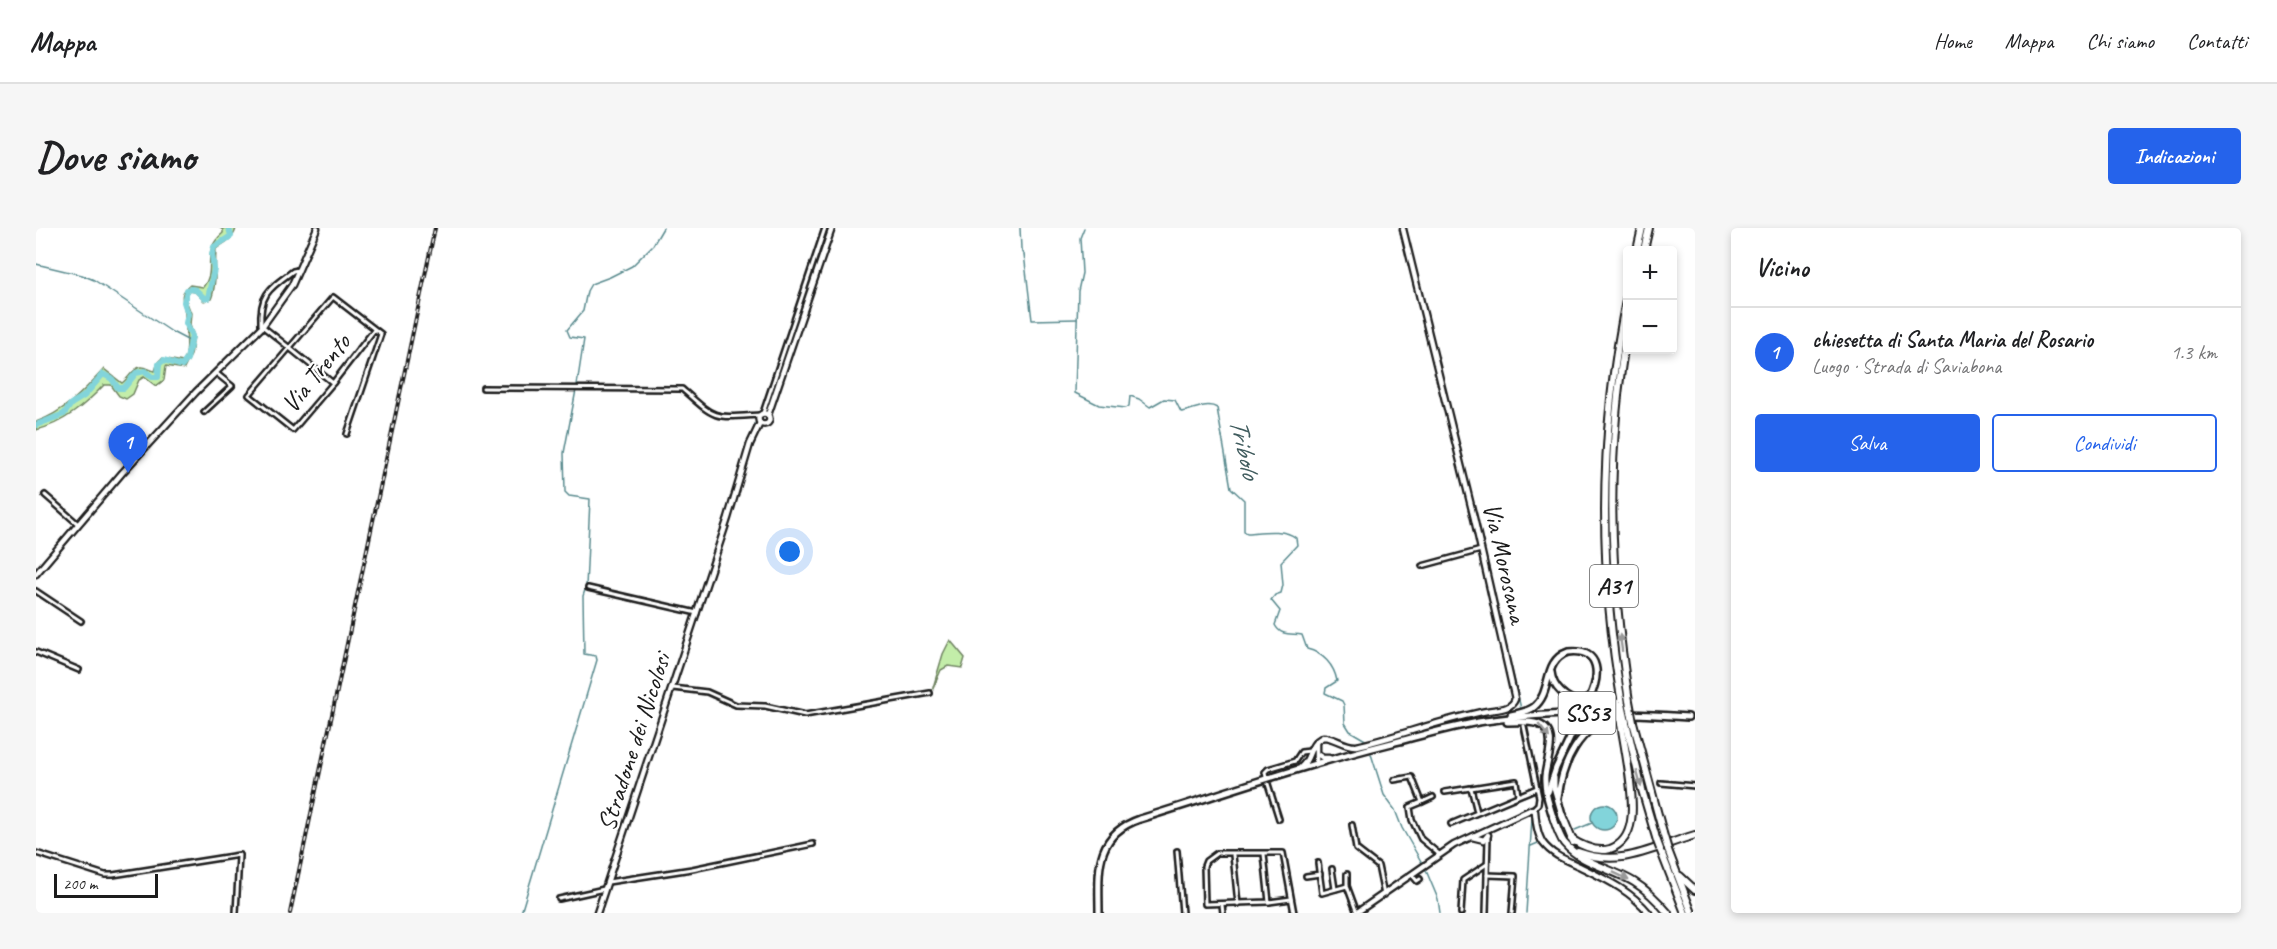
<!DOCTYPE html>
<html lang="it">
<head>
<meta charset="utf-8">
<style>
  :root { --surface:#fff; --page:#f6f6f6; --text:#202124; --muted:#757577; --line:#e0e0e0; --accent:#2563eb }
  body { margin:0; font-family:Caveat,sans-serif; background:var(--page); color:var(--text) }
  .controls { position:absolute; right:18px; top:18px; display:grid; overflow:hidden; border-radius:6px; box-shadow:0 3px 9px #0003 }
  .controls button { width:54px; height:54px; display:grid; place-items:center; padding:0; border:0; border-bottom:2px solid var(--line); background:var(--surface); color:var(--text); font:30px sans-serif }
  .scale { position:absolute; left:18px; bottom:15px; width:104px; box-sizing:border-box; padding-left:6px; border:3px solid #1c1c1c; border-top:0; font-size:16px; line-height:21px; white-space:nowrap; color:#1c1c1c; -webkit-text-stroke:4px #fff; paint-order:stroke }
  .you { position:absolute; left:754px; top:324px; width:21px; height:21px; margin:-15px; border:4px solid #fff; border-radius:50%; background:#1a73e8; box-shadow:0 0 0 9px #1a73e833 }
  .badge { display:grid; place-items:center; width:39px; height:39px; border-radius:50%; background:var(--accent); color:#fff; font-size:20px; font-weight:700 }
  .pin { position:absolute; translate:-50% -50px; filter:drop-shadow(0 2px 3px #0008) }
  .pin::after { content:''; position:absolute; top:32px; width:21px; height:18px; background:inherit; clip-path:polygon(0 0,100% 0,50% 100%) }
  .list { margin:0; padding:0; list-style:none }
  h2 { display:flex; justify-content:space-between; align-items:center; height:78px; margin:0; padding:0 24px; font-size:26px }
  h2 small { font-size:20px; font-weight:400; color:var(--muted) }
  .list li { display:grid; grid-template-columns:39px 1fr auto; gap:18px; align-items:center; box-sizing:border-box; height:90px; padding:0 24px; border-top:2px solid var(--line) }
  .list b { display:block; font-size:22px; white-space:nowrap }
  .list p { margin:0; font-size:20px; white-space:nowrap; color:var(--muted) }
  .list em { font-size:20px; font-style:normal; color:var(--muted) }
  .actions { display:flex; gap:12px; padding:18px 24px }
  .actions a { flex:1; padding:14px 0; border:2px solid var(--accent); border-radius:6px; text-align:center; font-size:21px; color:var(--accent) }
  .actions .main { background:var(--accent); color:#fff }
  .map { position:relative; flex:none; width:1659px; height:685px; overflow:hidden; border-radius:6px }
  header { display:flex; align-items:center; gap:36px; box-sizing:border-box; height:84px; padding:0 30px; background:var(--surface); border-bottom:2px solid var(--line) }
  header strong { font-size:28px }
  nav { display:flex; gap:33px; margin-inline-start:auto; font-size:21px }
  .intro { display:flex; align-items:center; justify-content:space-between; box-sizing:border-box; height:144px; padding:0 36px }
  h1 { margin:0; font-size:42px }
  .button { padding:15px 27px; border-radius:6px; background:var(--accent); color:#fff; font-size:21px; font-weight:700 }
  main { display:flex; gap:36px; padding:0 36px }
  aside { flex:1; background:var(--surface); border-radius:6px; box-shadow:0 3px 9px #0003 }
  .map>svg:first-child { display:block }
  .green { fill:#c3eda9; stroke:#708462; stroke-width:1.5 }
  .water { fill:#82d4da; stroke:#598a8e; stroke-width:1.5 }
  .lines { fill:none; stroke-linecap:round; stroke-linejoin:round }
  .stream { stroke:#598a8e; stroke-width:1.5 }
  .river { stroke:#82d4da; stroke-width:6 }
  .street-casing { stroke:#1c1c1c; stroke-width:8 }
  .secondary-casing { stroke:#1c1c1c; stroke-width:9 }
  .primary-casing { stroke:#1c1c1c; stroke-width:10 }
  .highway-casing { stroke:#1c1c1c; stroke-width:10 }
  .street { stroke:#fff; stroke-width:3 }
  .secondary { stroke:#fff; stroke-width:4.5 }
  .primary { stroke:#fff; stroke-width:5 }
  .highway { stroke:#fff; stroke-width:6 }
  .rail-casing { stroke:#1c1c1c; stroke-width:4 }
  .rail { stroke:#fff; stroke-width:1.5; stroke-dasharray:4.5; stroke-linecap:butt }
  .primary-bridge-casing { stroke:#1c1c1c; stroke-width:10; stroke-linecap:butt }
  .highway-bridge-casing { stroke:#1c1c1c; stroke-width:10; stroke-linecap:butt }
  .primary-bridge { stroke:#fff; stroke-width:5 }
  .highway-bridge { stroke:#fff; stroke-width:6 }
  .oneway { fill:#999 }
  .labels { text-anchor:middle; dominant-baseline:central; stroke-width:4.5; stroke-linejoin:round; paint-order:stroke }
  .shield { fill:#fff; stroke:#606060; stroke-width:1.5 }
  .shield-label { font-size:24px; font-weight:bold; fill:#1c1c1c }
  .street-label { font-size:26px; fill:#1c1c1c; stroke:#fff }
  .water-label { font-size:27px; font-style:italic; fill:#405c5e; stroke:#fff }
</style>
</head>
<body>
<header>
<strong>Mappa</strong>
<nav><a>Home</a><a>Mappa</a><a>Chi siamo</a><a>Contatti</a></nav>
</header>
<div class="intro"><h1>Dove siamo</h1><a class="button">Indicazioni</a></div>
<main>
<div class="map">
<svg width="1659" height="685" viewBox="0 0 1659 685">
  <rect width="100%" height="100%" fill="#fff"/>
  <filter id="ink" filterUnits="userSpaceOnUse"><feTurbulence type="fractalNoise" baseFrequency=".0167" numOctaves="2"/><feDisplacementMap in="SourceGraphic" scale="12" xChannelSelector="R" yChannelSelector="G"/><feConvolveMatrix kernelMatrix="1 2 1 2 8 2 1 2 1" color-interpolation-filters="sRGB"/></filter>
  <g filter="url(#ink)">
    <g class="green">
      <path d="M184,0H200C198,12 188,14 180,21C179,34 181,59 175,71L168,73L159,64L153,63L150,72L155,85L154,97L158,108L155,127L148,141L130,138L128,152L120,158L108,149L103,152L97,166L90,171L83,168L75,157H68C49,177 27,196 0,202V194C28,184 48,163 68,141L86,155C92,151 98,139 105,139C110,138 115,143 119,143L122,134L126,130L147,134C154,124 149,99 149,86C148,74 141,66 154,57L167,59C182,41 163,25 187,5V2Z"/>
      <path d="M914,412L929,430L926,440L912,438L905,442L896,463L907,426Z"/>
    </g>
    <circle class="water" cx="1568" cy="589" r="13"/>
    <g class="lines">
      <g class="stream">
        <path d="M984,0L985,21L988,26L996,92L1041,91"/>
        <path d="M1048,0L1044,10L1046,45L1042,63L1039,165L1063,177L1090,180L1093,178L1094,168L1103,171L1114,179L1128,171L1139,172L1145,184C1157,183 1170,173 1181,180L1195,260L1208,272V303L1211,305C1226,304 1248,300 1260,310L1261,317L1245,334L1247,357L1245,365L1239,367L1235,372L1244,383L1239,397C1245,409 1256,405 1266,407L1271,421C1287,425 1298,437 1301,453L1290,460L1289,465L1306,473L1308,477L1309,495L1314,503L1331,513"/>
        <path d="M0,36L46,47L58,52L136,104L155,114"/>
        <path d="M541,157L548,111L534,109L531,102L547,83L551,63L555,56L574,49L596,38L617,17L627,0"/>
        <path d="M715,209L720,193"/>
        <path d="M676,332L693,280"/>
        <path d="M1453,343L1485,481"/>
        <path d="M1489,497L1499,544"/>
        <path d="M613,520L617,510"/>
        <path d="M1335,526L1348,567L1359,582L1366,600L1386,635"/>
        <path d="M1539,602L1556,595"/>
        <path d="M583,611L591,587"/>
        <path d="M1495,618L1502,615"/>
        <path d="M1389,640L1402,671L1404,685"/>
        <path d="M568,657L579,624"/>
        <path d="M485,685L561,432L560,428L548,426L547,368L550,359L554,271L533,268L529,264L528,225L540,162"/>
        <path d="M564,685L569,667"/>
        <path d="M1490,685L1496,590"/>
      </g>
      <path class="river" d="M0,197L28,186L35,176L48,168L67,146L76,151L82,160H88L100,145L109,143L116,149H122L123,136L128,132L146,138L151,131L156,108L150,95L152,86L148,74L151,62L155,61L160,62L168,70H172L178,41L176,26L178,19L195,8L193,0"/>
      <defs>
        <g id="street">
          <path d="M262,42L257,43C234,60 223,66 225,97L297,155"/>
          <path d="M447,160L646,161C681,192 676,190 724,187"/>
          <path d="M168,184L196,158L180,145"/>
          <path d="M727,185L789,0"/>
          <path d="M311,206L345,106L297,69L213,167L257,202L297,155L338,102"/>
          <path d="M9,267L42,296"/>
          <path d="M1386,338L1445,322"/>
          <path d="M552,360L661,385"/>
          <path d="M0,363L45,393"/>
          <path d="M0,424L43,442"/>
          <path d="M637,460L671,464L700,477L729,478L769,487L894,465"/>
          <path d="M1488,498L1503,569L1502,576L1497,581"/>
          <path d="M1230,549L1229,544L1232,541L1259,533L1265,524L1274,523"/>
          <path d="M1358,552L1376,549L1386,574L1374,579L1376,592L1385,611L1403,626"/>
          <path d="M1625,555L1659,558"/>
          <path d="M1232,556L1243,591"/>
          <path d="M1435,560L1441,584"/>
          <path d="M1409,564L1480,553L1482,567"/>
          <path d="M1386,574L1397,569"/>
          <path d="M1415,596L1501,560"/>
          <path d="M1316,597L1320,621L1342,638L1348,667"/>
          <path d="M1141,623L1146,685"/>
          <path d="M0,625L69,647H77L203,627L200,685"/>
          <path d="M1228,626L1233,674"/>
          <path d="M1197,627L1202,676"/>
          <path d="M1282,635L1286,665L1311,658L1321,685"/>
          <path d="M1296,641L1299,661"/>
          <path d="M1376,647L1381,653L1384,651"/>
          <path d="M1451,647L1479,648L1476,685"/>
          <path d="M1270,648L1284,646"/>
          <path d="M572,654L656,641L777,616"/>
          <path d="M1311,658V646"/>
          <path d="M523,671L568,661"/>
          <path d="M1255,671L1233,674L1169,676L1168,638L1170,633L1181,625H1247L1258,685"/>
          <path d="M1186,677L1187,685"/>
          <path d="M1425,685L1427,652L1451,636"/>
          <path d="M1450,685L1452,609"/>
        </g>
        <g id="secondary">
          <circle cx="728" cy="191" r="5.5"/>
          <path d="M732,187L796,0"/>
          <path d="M0,346L86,245L160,164L226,99L256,57L281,0"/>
          <path d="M1281,526L1287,530H1293"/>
          <path d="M1280,536V514"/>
          <path d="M1265,539C1276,530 1271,517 1287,509C1299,509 1308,519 1321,518C1364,508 1407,491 1451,483C1462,481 1475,482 1479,471L1438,290L1367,1"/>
          <path d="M1436,609L1448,612L1452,607"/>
          <path d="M561,685L692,290L714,216L724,195"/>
          <path d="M1320,685L1418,617L1496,581L1499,583C1500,594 1501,606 1507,615C1516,627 1530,632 1543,638C1569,651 1594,662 1613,685"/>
        </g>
        <g id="primary">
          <path d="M1515,444C1517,461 1531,471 1547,476"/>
          <path d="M1552,478L1578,481"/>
          <path d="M1475,487C1482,485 1492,484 1498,479C1517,464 1506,433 1532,424C1566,420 1564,449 1553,471"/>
          <path d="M1471,494C1491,493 1518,491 1514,520C1513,530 1510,539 1509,548C1508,562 1513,576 1517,589"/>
          <path d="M1518,550V559L1526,587"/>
          <path d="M1512,564L1520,540L1544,489"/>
          <path d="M1522,570C1526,535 1543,498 1580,489"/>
          <path d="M1063,685C1063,644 1057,607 1104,591C1188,565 1271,536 1356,515C1387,507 1417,498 1449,493C1517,483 1584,484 1652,489"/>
        </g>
        <g id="highway">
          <path d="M1601,22L1606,0"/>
          <path d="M1608,22L1613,0"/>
          <path d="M1592,97C1569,226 1573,344 1593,473"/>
          <path d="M1586,476C1562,338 1563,200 1592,63"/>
          <path d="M1590,494L1606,562L1621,613"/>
          <path d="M1597,494L1627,605"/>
          <path d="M1526,587L1537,614"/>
          <path d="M1517,589C1520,598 1523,608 1528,615C1546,636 1575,640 1598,654C1611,662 1622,673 1632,685"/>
          <path d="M1535,611C1546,618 1560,625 1574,621C1586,617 1593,606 1595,593C1599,571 1589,520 1585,496"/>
          <path d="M1624,621L1649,685"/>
          <path d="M1632,622L1656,685"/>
          <path d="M1542,624C1587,640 1617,619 1659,607"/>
          <path d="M1644,648L1659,662"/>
        </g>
      </defs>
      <use href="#street" class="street-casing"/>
      <use href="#secondary" class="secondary-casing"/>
      <use href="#primary" class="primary-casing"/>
      <use href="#highway" class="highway-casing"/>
      <use href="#street" class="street"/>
      <use href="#secondary" class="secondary"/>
      <use href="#primary" class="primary"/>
      <use href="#highway" class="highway"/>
      <defs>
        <path id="rail" d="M254,685L399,0"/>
      </defs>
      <use href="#rail" class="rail-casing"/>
      <use href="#rail" class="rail"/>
      <defs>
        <path id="primary-bridge" d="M1544,489L1553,471"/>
        <g id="highway-bridge">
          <path d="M1593,473L1597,494"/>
          <path d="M1581,474L1585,496"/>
          <path d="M1586,476L1590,494"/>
          <path d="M1627,605L1632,622"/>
          <path d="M1621,613L1624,621"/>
        </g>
      </defs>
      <use href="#primary-bridge" class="primary-bridge-casing"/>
      <use href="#highway-bridge" class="highway-bridge-casing"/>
      <use href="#primary-bridge" class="primary-bridge"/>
      <use href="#highway-bridge" class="highway-bridge"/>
    </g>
    <defs><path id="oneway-solid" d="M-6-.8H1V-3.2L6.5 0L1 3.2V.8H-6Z" transform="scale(1.5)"/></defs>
    <g class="oneway">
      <use href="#oneway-solid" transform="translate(1585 415) rotate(-98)"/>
      <use href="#oneway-solid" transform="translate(1508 503) rotate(51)"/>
      <use href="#oneway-solid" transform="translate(1603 551) rotate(75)"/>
      <use href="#oneway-solid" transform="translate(1585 648) rotate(26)"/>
    </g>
  </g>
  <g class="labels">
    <g class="shield">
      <rect x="1554" y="337" width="48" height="42" rx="4.5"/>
      <rect x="1522.5" y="464" width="57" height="42" rx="4.5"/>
    </g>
    <g class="shield-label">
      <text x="1578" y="358">A31</text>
      <text x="1551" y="485">SS53</text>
    </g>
    <g class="street-label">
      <text transform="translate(280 145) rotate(-51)">Via Trento</text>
      <text transform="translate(1469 335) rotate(77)">Via Morosana</text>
      <text transform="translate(598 514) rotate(-72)">Stradone dei Nicolosi</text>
    </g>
    <g class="water-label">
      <text transform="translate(1209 220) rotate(77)">Tribolo</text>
    </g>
  </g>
</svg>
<div class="controls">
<button>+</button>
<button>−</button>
</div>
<div class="scale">200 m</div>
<div class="you"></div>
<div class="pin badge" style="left:92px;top:245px">1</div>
</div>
<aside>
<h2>Vicino<small></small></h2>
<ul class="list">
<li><span class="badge">1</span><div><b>chiesetta di Santa Maria del Rosario</b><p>Luogo · Strada di Saviabona</p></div><em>1.3 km</em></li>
</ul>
<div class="actions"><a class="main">Salva</a><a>Condividi</a></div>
</aside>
</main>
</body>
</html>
